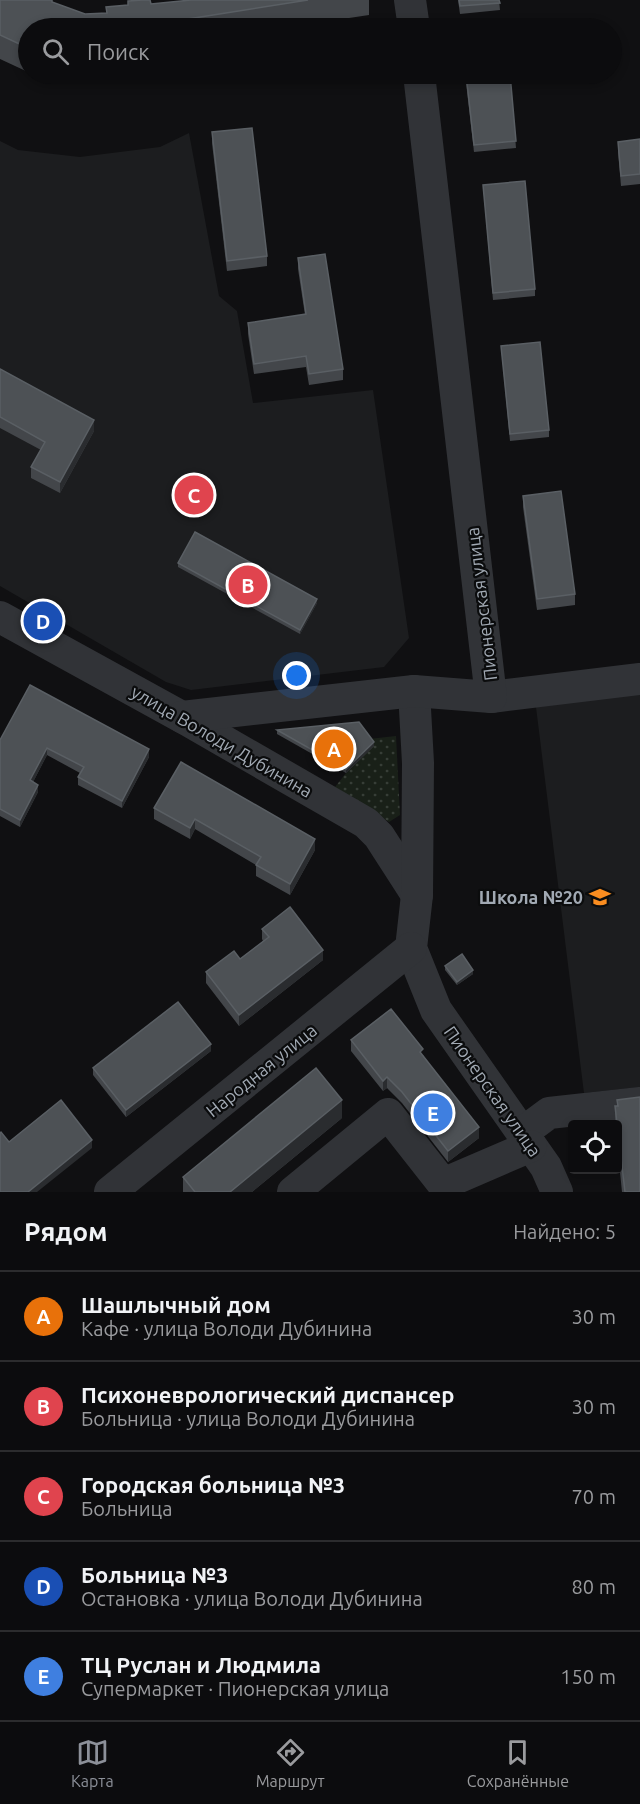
<!DOCTYPE html>
<html lang="ru">
<head>
<meta charset="utf-8">
<style>
  :root { --surface:#0c0c0e; --page:#1a1a1c; --text:#f1f3f6; --muted:#9a9b9e; --line:#2c2c2e; --accent:#8c9099 }
  body { margin:0; font-family:Ubuntu,sans-serif; background:var(--page); color:var(--text) }
  .controls { position:absolute; right:18px; bottom:18px; display:grid; overflow:hidden; border-radius:6px; box-shadow:0 3px 9px #0003 }
  .controls button { width:54px; height:54px; display:grid; place-items:center; padding:0; border:0; border-bottom:2px solid var(--line); background:var(--surface); color:var(--text); font:30px sans-serif }
  .you { position:absolute; left:297px; top:676px; width:21px; height:21px; margin:-15px; border:4px solid #fff; border-radius:50%; background:#1a73e8; box-shadow:0 0 0 9px #1a73e833 }
  .badge { display:grid; place-items:center; width:39px; height:39px; border-radius:50%; background:var(--accent); color:#fff; font-size:20px; font-weight:700 }
  .pin { position:absolute; translate:-50% -50%; border:3px solid #fff; box-shadow:0 2px 6px #0006 }
  .list { margin:0; padding:0; list-style:none }
  h2 { display:flex; justify-content:space-between; align-items:center; height:78px; margin:0; padding:0 24px; font-size:26px }
  h2 small { font-size:20px; font-weight:400; color:var(--muted) }
  .list li { display:grid; grid-template-columns:39px 1fr auto; gap:18px; align-items:center; box-sizing:border-box; height:90px; padding:0 24px; border-top:2px solid var(--line) }
  .list b { display:block; font-size:22px; white-space:nowrap }
  .list p { margin:0; font-size:20px; white-space:nowrap; color:var(--muted) }
  .list em { font-size:20px; font-style:normal; color:var(--muted) }
  .icon { flex:none; width:33px; height:33px; fill:none; stroke:currentColor; stroke-width:2; stroke-linecap:round; stroke-linejoin:round }
  .map { position:relative; flex:none; width:640px; height:1192px; overflow:hidden }
  .search { position:absolute; background:var(--surface); box-shadow:0 3px 9px #0003; left:18px; right:18px; top:18px; height:66px; display:flex; align-items:center; gap:15px; box-sizing:border-box; padding:0 21px; border-radius:33px; color:var(--muted); font-size:22px }
  .sheet { height:528px; background:var(--surface) }
  nav { display:flex; justify-content:space-around; align-items:center; box-sizing:border-box; height:84px; border-top:2px solid var(--line); background:var(--surface); font-size:16px; color:var(--muted) }
  nav a { display:grid; justify-items:center; gap:3px }
  nav .on { color:var(--accent) }
  .map>svg:first-child { display:block }
  .built { fill:#1c1d1f }
  .grass { fill:url(#grass-dots) }
  .lines { fill:none; stroke-linecap:round; stroke-linejoin:round }
  .minor { stroke:#313337; stroke-width:32 }
  .wall { fill:#43464a }
  .shaded-wall { fill:#2a2c2f }
  .building { fill:#4d5155; stroke:#5a5f64; stroke-width:1.5 }
  .labels { text-anchor:middle; dominant-baseline:central; stroke-width:4.5; stroke-linejoin:round; paint-order:stroke }
  .street-label { font-size:18px; fill:#a1a9b3; stroke:#0b0c0d }
  .poi-label { font-size:18px; font-weight:bold; fill:#a1a9b3; stroke:#0b0c0d; text-anchor:end }
</style>
</head>
<body>
<div class="map">
<svg width="640" height="1192" viewBox="0 0 640 1192">
  <defs>
    <pattern id="grass-dots" width="8" height="8" patternUnits="userSpaceOnUse" patternTransform="scale(1.5)"><rect width="8" height="8" fill="#192018"/><path d="M2 2h.1M6 6h.1" fill="none" stroke="#373e37" stroke-width="1.8" stroke-linecap="round"/></pattern>
  </defs>
  <rect width="100%" height="100%" fill="#101012"/>
  <g class="built">
    <path d="M189,133L219,296L237,311L253,403L373,390L409,638L384,667L191,690L166,682L0,586V141L18,150L80,157L160,147Z"/>
    <path d="M640,694V1087L584,1093L536,707Z"/>
  </g>
  <path class="grass" d="M396,736L400,815L389,822L335,787L346,773L373,746L369,739Z"/>
  <g class="lines">
    <g class="minor">
      <path d="M410,0L414,28"/>
      <path d="M0,617L189,721L366,823L379,836L417,895"/>
      <path d="M414,691L418,763L417,895L411,948L436,1010L546,1167L557,1192"/>
      <path d="M491,697L640,679"/>
      <path d="M182,717L414,691L491,697L419,74"/>
      <path d="M522,1133L549,1113L640,1103"/>
      <path d="M110,1192L411,948"/>
      <path d="M293,1192L388,1114L443,1184L531,1146"/>
    </g>
  </g>
  <g class="wall">
    <path d="M0,0L52,2L85,14L106,13L151,4L191,0H369V15L283,28H28V72L0,59Z"/>
    <path d="M458,0H499L500,10L460,14Z"/>
    <path d="M44,74H71L66,80L56,74L54,78Z"/>
    <path d="M73,74H159V78L124,81L123,78L101,81L100,79L91,80L90,75L80,77Z"/>
    <path d="M465,74H510L516,148L474,152Z"/>
    <path d="M212,132L267,256V266L227,271L212,143Z"/>
    <path d="M640,139V184L621,186L618,152V142Z"/>
    <path d="M483,185L535,289V296L493,300Z"/>
    <path d="M298,258L343,369V380L309,385L306,367L254,374L248,334V323L305,315L298,269Z"/>
    <path d="M501,346L549,430V437L510,441Z"/>
    <path d="M0,369L94,431L60,493L31,478V467L41,450L0,428Z"/>
    <path d="M523,496L575,594V605L537,610L523,507Z"/>
    <path d="M178,563L317,603L300,634L178,567Z"/>
    <path d="M277,730L374,746L346,773L277,734Z"/>
    <path d="M0,740L149,757L122,808L78,785V777L80,773L47,755L33,782L38,792L20,827L0,816Z"/>
    <path d="M154,808L315,850L290,895L256,876V865L195,829L190,839L154,819Z"/>
    <path d="M262,929L323,960L239,1026L206,983V972L240,959L263,941L262,939Z"/>
    <path d="M445,966L473,974L457,985L445,970Z"/>
    <path d="M351,1040L423,1055L479,1138L448,1162L402,1103L387,1088L383,1091L351,1051Z"/>
    <path d="M211,1051L126,1117L93,1075V1068Z"/>
    <path d="M617,1100L640,1192H622L618,1152V1125H615V1106H617Z"/>
    <path d="M342,1118L252,1192H183V1177Z"/>
  </g>
  <g class="shaded-wall">
    <path d="M66,74H71L66,80Z"/>
    <path d="M94,420V431L60,493V482Z"/>
    <path d="M317,599V603L300,634V630Z"/>
    <path d="M374,742V746L346,773V769Z"/>
    <path d="M47,748V755L30,788V780Z"/>
    <path d="M149,749V757L122,808V801Z"/>
    <path d="M38,785V792L20,827V820Z"/>
    <path d="M195,819V829L190,839V828Z"/>
    <path d="M315,839V850L290,895V884Z"/>
    <path d="M323,950V960L239,1026V1015Z"/>
    <path d="M473,970V974L457,985V982Z"/>
    <path d="M211,1044V1051L126,1117V1110Z"/>
    <path d="M387,1077V1088L383,1091V1081Z"/>
    <path d="M342,1100V1118L252,1192H230Z"/>
    <path d="M479,1127V1138L448,1162V1151Z"/>
    <path d="M92,1140V1148L37,1192H28Z"/>
  </g>
  <g class="building">
    <path d="M0,0H52V2L85,14L107,13L106,7L128,5V1L143,0H150L151,4L191,0H308L188,19L189,28H28V48L0,35Z"/>
    <path d="M459,0H499L500,3L460,6Z"/>
    <path d="M466,74H510L516,141L474,145Z"/>
    <path d="M252,128L267,256L227,261L212,132Z"/>
    <path d="M640,139V174L621,176L618,142Z"/>
    <path d="M525,181L535,289L493,293L483,185Z"/>
    <path d="M325,254L343,369L309,374L306,356L254,364L248,323L306,314L298,258Z"/>
    <path d="M540,342L549,430L510,434L501,346Z"/>
    <path d="M0,369L94,420L60,482L31,467L45,442L0,417Z"/>
    <path d="M561,491L575,594L537,599L523,496Z"/>
    <path d="M195,532L317,599L300,630L178,563Z"/>
    <path d="M30,685L149,749L122,801L78,777L84,767L47,748L30,780L38,785L20,820L0,809V740Z"/>
    <path d="M359,722L374,742L346,769L277,730Z"/>
    <path d="M181,762L315,839L290,884L256,865L261,857L195,819L190,828L154,808Z"/>
    <path d="M290,907L323,950L239,1015L206,972L234,951L240,959L269,937L262,929Z"/>
    <path d="M462,954L473,970L457,982L445,966Z"/>
    <path d="M178,1002L211,1044L126,1110L93,1068Z"/>
    <path d="M391,1009L423,1049L420,1052L479,1127L448,1151L402,1092L387,1077L383,1081L351,1040Z"/>
    <path d="M316,1068L342,1100L230,1192H195L183,1177Z"/>
    <path d="M640,1097V1192H625L615,1106H618L617,1100Z"/>
    <path d="M61,1100L92,1140L28,1192H0V1133L1,1132L9,1142Z"/>
  </g>
  <defs>
    <symbol id="school-bare" viewBox="-9 -9 18 18"><path d="M0-5L7-2L0 1L-7-2ZM-4 1L0 2.5L4 1V4Q0 6-4 4Z" fill="#fa8d20" stroke="#0b0c0d" stroke-width="2.5" paint-order="stroke"/></symbol>
  </defs>
  <g fill-rule="evenodd">
    <use href="#school-bare" x="585" y="882" width="30" height="30"/>
  </g>
  <g class="labels">
    <g class="street-label">
      <text transform="translate(481 604) rotate(-97)">Пионерская улица</text>
      <text transform="translate(222 741) rotate(30)">улица Володи Дубинина</text>
      <text transform="translate(261 1070) rotate(-39)">Народная улица</text>
      <text transform="translate(493 1091) rotate(55)">Пионерская улица</text>
    </g>
    <g class="poi-label">
      <text x="583" y="897">Школа №20</text>
    </g>
  </g>
</svg>
<div class="controls">
<button><svg class="icon" aria-label="locate" viewBox="0 0 24 24"><circle cx="12" cy="12" r="6"/><path d="M12 2v4M12 18v4M2 12h4M18 12h4"/></svg></button>
</div>
<div class="you"></div>
<div class="pin badge" style="left:334px;top:749px;background:#e8710a">A</div>
<div class="pin badge" style="left:248px;top:585px;background:#e0444e">B</div>
<div class="pin badge" style="left:194px;top:495px;background:#e0444e">C</div>
<div class="pin badge" style="left:43px;top:621px;background:#1a4fb4">D</div>
<div class="pin badge" style="left:433px;top:1113px;background:#3f7fe0">E</div>
<div class="search"><svg class="icon" aria-label="search" viewBox="0 0 24 24"><circle cx="10" cy="10" r="6"/><path d="M15 15l6 6"/></svg>Поиск</div>
</div>
<section class="sheet">
<h2>Рядом<small>Найдено: 5</small></h2>
<ul class="list">
<li><span class="badge" style="background:#e8710a">A</span><div><b>Шашлычный дом</b><p>Кафе · улица Володи Дубинина</p></div><em>30 m</em></li>
<li><span class="badge" style="background:#e0444e">B</span><div><b>Психоневрологический диспансер</b><p>Больница · улица Володи Дубинина</p></div><em>30 m</em></li>
<li><span class="badge" style="background:#e0444e">C</span><div><b>Городская больница №3</b><p>Больница</p></div><em>70 m</em></li>
<li><span class="badge" style="background:#1a4fb4">D</span><div><b>Больница №3</b><p>Остановка · улица Володи Дубинина</p></div><em>80 m</em></li>
<li><span class="badge" style="background:#3f7fe0">E</span><div><b>ТЦ Руслан и Людмила</b><p>Супермаркет · Пионерская улица</p></div><em>150 m</em></li>
</ul>
</section>
<nav>
<a class="on"><svg class="icon" aria-label="map" viewBox="0 0 24 24"><path d="M3 6l6-2 6 2 6-2v14l-6 2-6-2-6 2zM9 4v14M15 6v14"/></svg>Карта</a>
<a><svg class="icon" aria-label="directions" viewBox="0 0 24 24"><path d="M12 3l9 9-9 9-9-9zM9 14v-3h6M13 9l2 2-2 2"/></svg>Маршрут</a>
<a><svg class="icon" aria-label="saved" viewBox="0 0 24 24"><path d="M7 4h10v16l-5-4-5 4z"/></svg>Сохранённые</a>
</nav>
</body>
</html>
